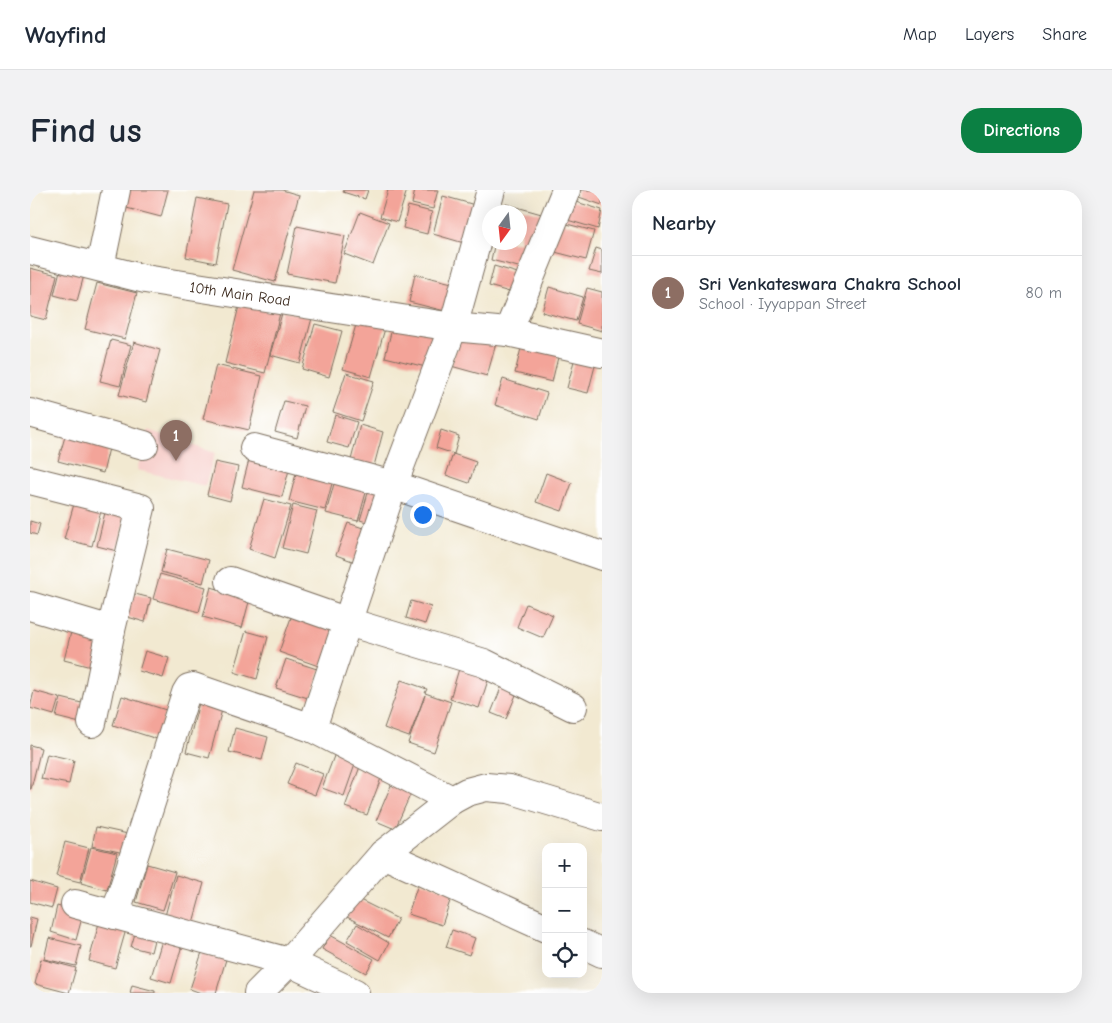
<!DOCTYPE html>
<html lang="en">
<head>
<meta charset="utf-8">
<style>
  :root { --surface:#fff; --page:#f2f2f3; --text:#1f2937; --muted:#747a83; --line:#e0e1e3; --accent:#0b8043 }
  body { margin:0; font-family:"Comic Neue",sans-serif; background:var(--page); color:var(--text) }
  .controls { position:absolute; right:15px; bottom:15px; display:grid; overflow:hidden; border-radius:10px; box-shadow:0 5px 20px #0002 }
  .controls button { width:45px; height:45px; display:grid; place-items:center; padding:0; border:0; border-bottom:1px solid var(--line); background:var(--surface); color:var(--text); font:25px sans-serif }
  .compass { position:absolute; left:452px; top:15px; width:45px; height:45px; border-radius:50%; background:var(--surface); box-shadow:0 5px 20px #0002; rotate:195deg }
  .you { position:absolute; left:392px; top:324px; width:18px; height:18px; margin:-12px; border:4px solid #fff; border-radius:50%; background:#1a73e8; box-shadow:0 0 0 8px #1a73e833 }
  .badge { display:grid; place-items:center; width:32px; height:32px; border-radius:50%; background:var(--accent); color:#fff; font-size:16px; font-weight:700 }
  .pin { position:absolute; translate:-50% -41px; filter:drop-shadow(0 1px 2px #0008) }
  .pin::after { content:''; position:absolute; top:26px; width:18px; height:15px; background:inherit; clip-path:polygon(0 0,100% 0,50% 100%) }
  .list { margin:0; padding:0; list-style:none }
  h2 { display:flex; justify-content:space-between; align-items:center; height:65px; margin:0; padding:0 20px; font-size:21px }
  h2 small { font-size:16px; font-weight:400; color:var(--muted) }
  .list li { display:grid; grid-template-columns:32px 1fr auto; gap:15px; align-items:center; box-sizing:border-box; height:75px; padding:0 20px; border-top:1px solid var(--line) }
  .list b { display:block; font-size:19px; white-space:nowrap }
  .list p { margin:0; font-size:16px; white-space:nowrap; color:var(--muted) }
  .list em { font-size:16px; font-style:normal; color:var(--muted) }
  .icon { flex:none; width:28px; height:28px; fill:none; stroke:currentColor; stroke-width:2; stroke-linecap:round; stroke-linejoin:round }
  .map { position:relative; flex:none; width:572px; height:803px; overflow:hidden; border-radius:20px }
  header { display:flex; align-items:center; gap:30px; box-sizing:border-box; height:70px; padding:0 25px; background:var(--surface); border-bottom:1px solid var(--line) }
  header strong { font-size:24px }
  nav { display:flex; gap:28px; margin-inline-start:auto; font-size:18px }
  .intro { display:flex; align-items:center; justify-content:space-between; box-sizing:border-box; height:120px; padding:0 30px }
  h1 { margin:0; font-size:35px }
  .button { padding:12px 22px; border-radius:20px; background:var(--accent); color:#fff; font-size:18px; font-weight:700 }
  main { display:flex; gap:30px; padding:0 30px }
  aside { flex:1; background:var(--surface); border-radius:20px; box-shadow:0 5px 20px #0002 }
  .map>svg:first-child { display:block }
  .built { fill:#f7d0cc }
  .building { fill:#f3a499 }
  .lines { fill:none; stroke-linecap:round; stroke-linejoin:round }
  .minor-casing { stroke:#7b6d5d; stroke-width:30 }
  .minor { stroke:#fff; stroke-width:28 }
  .labels { text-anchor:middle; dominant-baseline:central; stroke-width:4.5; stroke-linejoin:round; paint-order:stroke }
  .street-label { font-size:15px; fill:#3b2a1e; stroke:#fff }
</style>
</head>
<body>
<header>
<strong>Wayfind</strong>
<nav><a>Map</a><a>Layers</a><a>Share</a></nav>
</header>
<div class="intro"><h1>Find us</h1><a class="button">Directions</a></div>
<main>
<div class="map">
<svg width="572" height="803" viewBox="0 0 572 803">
  <rect width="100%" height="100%" fill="#fff"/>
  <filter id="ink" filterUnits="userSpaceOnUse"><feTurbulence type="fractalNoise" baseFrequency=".02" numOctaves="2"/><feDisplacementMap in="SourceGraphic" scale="10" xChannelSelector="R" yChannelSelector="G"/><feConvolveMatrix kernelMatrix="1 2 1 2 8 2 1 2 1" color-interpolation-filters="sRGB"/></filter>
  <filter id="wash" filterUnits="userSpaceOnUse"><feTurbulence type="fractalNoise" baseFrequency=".0096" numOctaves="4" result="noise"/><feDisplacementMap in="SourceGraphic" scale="20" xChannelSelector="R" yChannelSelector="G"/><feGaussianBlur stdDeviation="1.12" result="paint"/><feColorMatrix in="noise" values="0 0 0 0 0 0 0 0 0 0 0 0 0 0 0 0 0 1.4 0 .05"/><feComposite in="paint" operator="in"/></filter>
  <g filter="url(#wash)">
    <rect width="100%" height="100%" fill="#f2e9d1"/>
    <path class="built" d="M118,240L185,263L175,296L107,280Z"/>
    <g id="blocks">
      <g class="building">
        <path d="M93,0H138L131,27L89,16Z"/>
        <path d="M224,0H252L269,5L245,92L202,80Z"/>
        <path d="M314,0H338L335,9L313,2Z"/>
        <path d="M358,0H377L367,32L350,27Z"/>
        <path d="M385,0H408L403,19L382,14Z"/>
        <path d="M548,0H572V15L546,6Z"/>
        <path d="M413,6L445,15L434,53L403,44Z"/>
        <path d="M167,8L197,14L186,73L156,67Z"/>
        <path d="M540,10L572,20L568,39L534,29Z"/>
        <path d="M476,14L515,25L500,80L461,70L465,52H490V22H474Z"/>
        <path d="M378,16L402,22L397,44L373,38Z"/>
        <path d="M330,22L359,33L343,75L314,64Z"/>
        <path d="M529,32L564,41L556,70L521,61Z"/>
        <path d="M267,36L315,46L305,93L257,84Z"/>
        <path d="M566,58L572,60V84L559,81Z"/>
        <path d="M32,72L56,78L47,111L24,105Z"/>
        <path d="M464,76L491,84L486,104L459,96Z"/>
        <path d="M0,78L27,85L16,130L0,126Z"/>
        <path d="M385,84L422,93L415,121L379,112Z"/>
        <path d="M67,93L107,103L95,149L55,139Z"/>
        <path d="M519,97L553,107L546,131L512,122Z"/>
        <path d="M557,98L572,102V141L547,134Z"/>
        <path d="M211,108L251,119L235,183L195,173Z"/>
        <path d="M253,120L282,128L270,173L240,165Z"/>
        <path d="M328,128L356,135L341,187L313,179Z"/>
        <path d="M364,130L413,142L404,179L355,167Z"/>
        <path d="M285,134L312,141L299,187L272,179Z"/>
        <path d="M431,141L467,150L457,186L421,176Z"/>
        <path d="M81,150L101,155L90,196L70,191Z"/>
        <path d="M493,150L530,159L522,192L485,183Z"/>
        <path d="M104,152L130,160L116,212L89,205Z"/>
        <path d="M545,167L566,172L558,203L537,198Z"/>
        <path d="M186,175L232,186L219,240L173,229Z"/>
        <path d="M316,183L344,191L331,231L303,222Z"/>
        <path d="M473,189L517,203L509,229L465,215Z"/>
        <path d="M254,211L275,216L267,248L245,242Z"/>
        <path d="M305,225L327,232L319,258L297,252Z"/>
        <path d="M330,235L353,242L344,276L321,270Z"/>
        <path d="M411,240L429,246L424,264L406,258Z"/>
        <path d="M36,243L80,254L73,283L28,271Z"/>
        <path d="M221,262L261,272L252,307L212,297Z"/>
        <path d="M423,264L446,272L439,293L416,285Z"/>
        <path d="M185,272L208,277L200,311L177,305Z"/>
        <path d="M269,272L305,282L295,320L259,311Z"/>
        <path d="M307,283L339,292L328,331L296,323Z"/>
        <path d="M516,283L542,293L532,321L506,312Z"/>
        <path d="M341,293L360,299L349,336L330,330Z"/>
        <path d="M234,309L261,316L245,368L219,359Z"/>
        <path d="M44,314L71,321L62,356L34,349Z"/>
        <path d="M77,314L97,320L87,361L67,356Z"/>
        <path d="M263,315L287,321L276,364L252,358Z"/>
        <path d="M0,331L10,334L7,345L0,343Z"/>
        <path d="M318,333L345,342L333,375L306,365Z"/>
        <path d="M137,359L179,370L173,393L131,382Z"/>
        <path d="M130,384L176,397L169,422L123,409Z"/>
        <path d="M181,397L220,408L212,438L173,427Z"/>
        <path d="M93,401L121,408L115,432L87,424Z"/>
        <path d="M381,411L401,417L395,434L376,428Z"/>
        <path d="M496,414L523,425L513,448L487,437Z"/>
        <path d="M264,419L309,435L294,478L249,462Z"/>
        <path d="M43,434L77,442L69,479L34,470Z"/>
        <path d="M216,441L238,447L227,489L204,482Z"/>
        <path d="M115,461L139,468L133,488L109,481Z"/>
        <path d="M256,469L290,480L281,509L246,498Z"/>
        <path d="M431,472L461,481L449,518L420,509Z"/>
        <path d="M371,490L397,499L395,503L421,512L404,562L378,553L395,505L379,547L354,538Z"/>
        <path d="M473,493L488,500L476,529L461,523Z"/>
        <path d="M4,501L29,508L24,525L0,518Z"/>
        <path d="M92,506L136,520L127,549L83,535Z"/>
        <path d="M31,508L60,515L54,534L26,527Z"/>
        <path d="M170,509L193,516L179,568L156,562Z"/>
        <path d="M205,538L238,547L232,570L199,562Z"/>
        <path d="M0,555L11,558L1,599H0Z"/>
        <path d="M307,558L328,566L314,606L292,598Z"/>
        <path d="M17,564L44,570L39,594L11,589Z"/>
        <path d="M266,573L293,584L285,605L257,594Z"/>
        <path d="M331,574L353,583L337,625L315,617Z"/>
        <path d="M365,586L385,594L365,639L346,631Z"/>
        <path d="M66,637L98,644L94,663L62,656Z"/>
        <path d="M35,652L59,658L50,692L26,686Z"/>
        <path d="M61,657L87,663L77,700L51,693Z"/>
        <path d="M117,674L145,682L133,720L106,712Z"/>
        <path d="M146,685L174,693L163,733L135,726Z"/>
        <path d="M0,691L27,699L22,718L0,712Z"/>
        <path d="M389,691L423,702L412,735L378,724Z"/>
        <path d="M326,708L368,729L358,748L317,727Z"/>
        <path d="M27,716L53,724L46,750L21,742Z"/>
        <path d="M0,727L7,729L1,756H0Z"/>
        <path d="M70,729L97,736L85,778L59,771Z"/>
        <path d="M327,734L359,753L350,770L317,751Z"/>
        <path d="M106,740L125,746L121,762L101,757Z"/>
        <path d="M422,740L445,748L439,765L416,757Z"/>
        <path d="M300,745L344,769L336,783L292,759Z"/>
        <path d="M133,747L153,752L141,793L121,787Z"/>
        <path d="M19,748L51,756L46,776L14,769Z"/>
        <path d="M173,759L197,766L186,803H171L160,799Z"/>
        <path d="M11,769L46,778L39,803L5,794Z"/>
        <path d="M102,795L125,801V803H100Z"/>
      </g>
    </g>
  </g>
  <g filter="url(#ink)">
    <use href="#blocks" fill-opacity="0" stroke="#7b6d5d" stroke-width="1"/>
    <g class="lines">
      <defs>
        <g id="minor">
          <path d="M0,60L115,89L423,137L478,142L572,163"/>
          <path d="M70,77L86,0"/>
          <path d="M478,142L536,0"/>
          <path d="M0,223L114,255"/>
          <path d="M224,258L363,295L572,366"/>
          <path d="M0,290L111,318L81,440L62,533"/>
          <path d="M200,391L318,432L454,473L543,517"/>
          <path d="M0,416L81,440"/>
          <path d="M422,610L437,602L456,597L479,599L572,627"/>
          <path d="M353,664L516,738"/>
          <path d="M45,714L259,772L325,803"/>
          <path d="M85,725L156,503L159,498L163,497L282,538"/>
          <path d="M553,754L572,763"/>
          <path d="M228,803L259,772L353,664L422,610L282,538L363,295L423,137L461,0"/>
        </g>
      </defs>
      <use href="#minor" class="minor-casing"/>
      <use href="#minor" class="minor"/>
    </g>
  </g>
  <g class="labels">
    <g class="street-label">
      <text transform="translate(210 104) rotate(8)">10th Main Road</text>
    </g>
  </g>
</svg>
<div class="controls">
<button>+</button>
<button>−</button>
<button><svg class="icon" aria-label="locate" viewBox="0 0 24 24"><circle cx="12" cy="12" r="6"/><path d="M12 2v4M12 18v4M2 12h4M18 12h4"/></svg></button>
</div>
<svg class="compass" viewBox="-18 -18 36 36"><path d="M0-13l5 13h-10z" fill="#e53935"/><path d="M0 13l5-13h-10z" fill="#747a83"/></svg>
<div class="you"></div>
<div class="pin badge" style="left:146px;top:271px;background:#8d6e63">1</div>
</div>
<aside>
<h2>Nearby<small></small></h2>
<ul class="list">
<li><span class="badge" style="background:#8d6e63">1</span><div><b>Sri Venkateswara Chakra School</b><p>School · Iyyappan Street</p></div><em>80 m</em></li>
</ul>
</aside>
</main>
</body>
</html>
